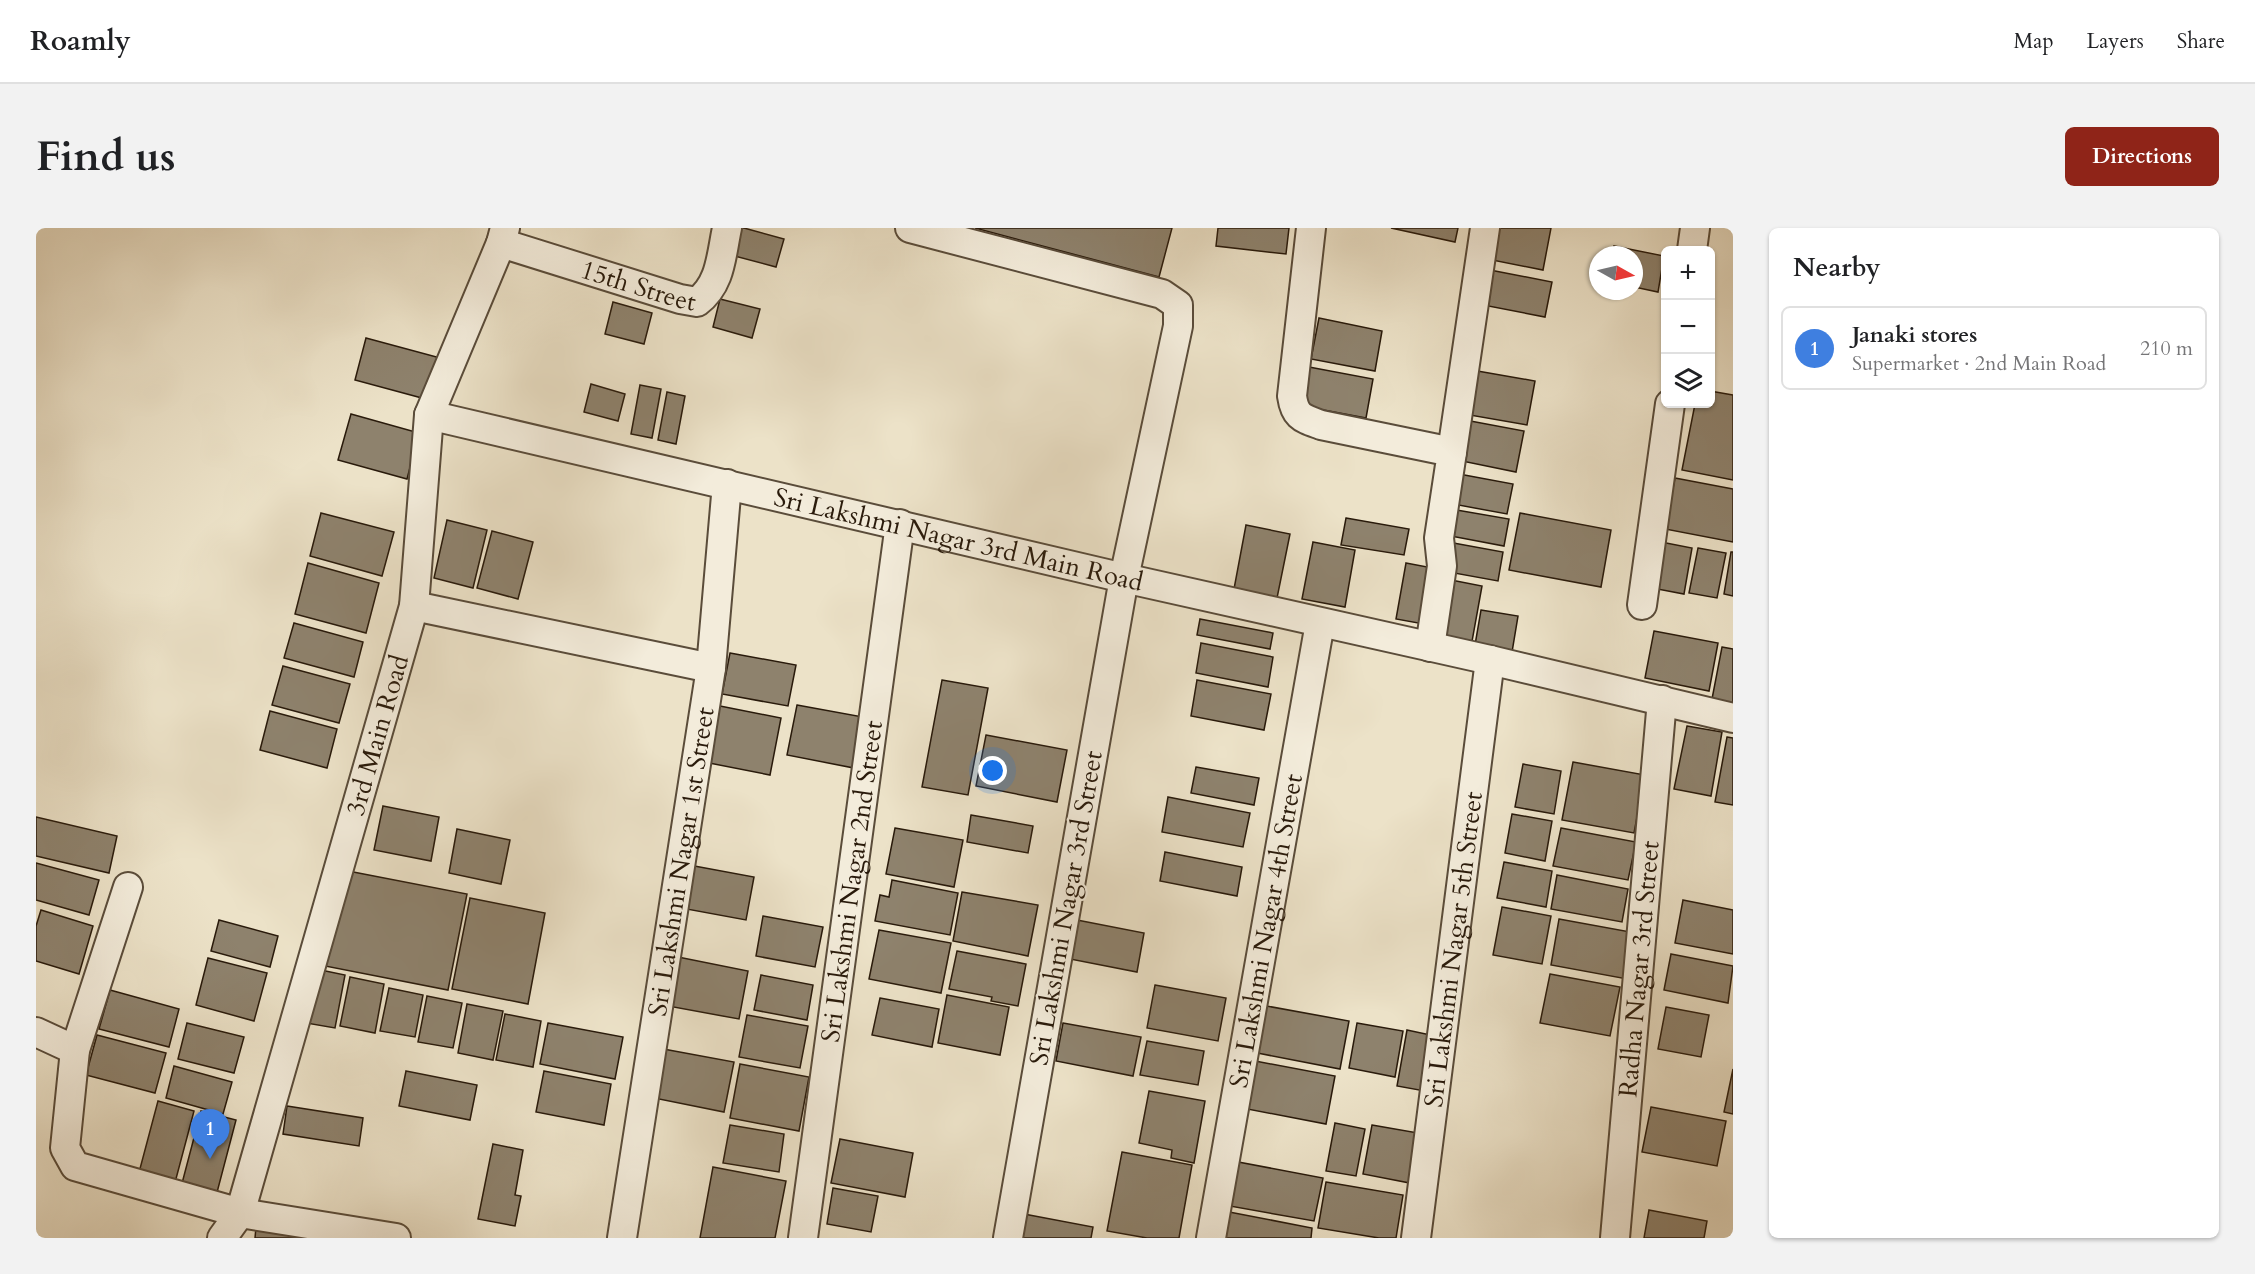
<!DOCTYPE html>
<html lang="en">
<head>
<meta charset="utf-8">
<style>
  :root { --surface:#fff; --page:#f2f2f2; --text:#202124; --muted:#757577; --line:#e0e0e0; --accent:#8f2418 }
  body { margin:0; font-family:Cardo,serif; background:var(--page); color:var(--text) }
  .controls { position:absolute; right:18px; top:18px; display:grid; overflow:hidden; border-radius:9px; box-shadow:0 2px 4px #0004 }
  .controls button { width:54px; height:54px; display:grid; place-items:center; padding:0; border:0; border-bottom:2px solid var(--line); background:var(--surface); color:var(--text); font:30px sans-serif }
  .compass { position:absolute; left:1553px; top:18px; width:54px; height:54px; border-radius:50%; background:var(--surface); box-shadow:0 2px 4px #0004; rotate:98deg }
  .you { position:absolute; left:957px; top:543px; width:21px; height:21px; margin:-15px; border:4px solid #fff; border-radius:50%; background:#1a73e8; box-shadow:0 0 0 9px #1a73e833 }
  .badge { display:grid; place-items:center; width:39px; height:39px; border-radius:50%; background:var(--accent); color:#fff; font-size:20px; font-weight:700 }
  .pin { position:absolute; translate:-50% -50px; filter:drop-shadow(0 2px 3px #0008) }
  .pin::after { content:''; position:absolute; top:32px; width:21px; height:18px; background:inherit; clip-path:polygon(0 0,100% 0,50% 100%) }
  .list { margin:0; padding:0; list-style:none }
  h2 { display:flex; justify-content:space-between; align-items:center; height:78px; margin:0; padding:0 24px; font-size:26px }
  h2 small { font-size:20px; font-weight:400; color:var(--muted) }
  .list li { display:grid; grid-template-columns:39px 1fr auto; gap:18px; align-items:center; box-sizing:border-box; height:84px; margin:0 12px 12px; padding:0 12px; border:2px solid var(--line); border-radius:9px }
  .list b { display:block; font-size:22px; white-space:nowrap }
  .list p { margin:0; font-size:20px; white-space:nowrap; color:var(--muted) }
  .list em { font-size:20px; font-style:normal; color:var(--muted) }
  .icon { flex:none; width:33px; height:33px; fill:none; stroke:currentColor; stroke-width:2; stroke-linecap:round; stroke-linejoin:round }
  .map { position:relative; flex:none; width:1697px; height:1010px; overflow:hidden; border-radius:9px }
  header { display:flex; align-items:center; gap:36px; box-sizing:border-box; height:84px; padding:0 30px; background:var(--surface); border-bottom:2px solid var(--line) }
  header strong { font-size:28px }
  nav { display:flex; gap:33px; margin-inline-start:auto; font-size:21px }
  .intro { display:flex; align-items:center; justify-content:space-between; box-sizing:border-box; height:144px; padding:0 36px }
  h1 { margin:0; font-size:42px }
  .button { padding:15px 27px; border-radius:9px; background:var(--accent); color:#fff; font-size:21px; font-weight:700 }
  main { display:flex; gap:36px; padding:0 36px }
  aside { flex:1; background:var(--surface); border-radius:9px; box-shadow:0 2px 4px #0004 }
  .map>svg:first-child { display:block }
  .building { fill:#8e826d; stroke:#291a0b; stroke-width:1.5 }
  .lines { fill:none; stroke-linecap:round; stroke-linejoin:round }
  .minor-casing { stroke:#5a4c3a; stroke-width:32 }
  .minor { stroke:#f3ecdb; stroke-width:28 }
  .labels { text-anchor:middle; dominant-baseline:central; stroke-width:4.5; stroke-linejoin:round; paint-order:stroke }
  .street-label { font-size:26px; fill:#291a0b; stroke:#f3ecdb }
</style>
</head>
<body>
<header>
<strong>Roamly</strong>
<nav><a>Map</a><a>Layers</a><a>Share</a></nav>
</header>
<div class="intro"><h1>Find us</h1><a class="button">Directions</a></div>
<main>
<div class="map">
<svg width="1697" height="1010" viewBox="0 0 1697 1010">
  <rect width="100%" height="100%" fill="#ece2c8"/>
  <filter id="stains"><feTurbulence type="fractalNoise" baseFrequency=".00333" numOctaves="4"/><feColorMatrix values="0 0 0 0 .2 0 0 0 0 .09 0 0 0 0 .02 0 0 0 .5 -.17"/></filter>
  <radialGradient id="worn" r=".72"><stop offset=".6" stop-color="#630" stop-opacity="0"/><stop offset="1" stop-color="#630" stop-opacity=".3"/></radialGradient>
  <g class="building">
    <path d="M698,0H708L748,11L740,39L691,26Z"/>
    <path d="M939,0H1136L1123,49Z"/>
    <path d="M1182,0H1253L1250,26L1180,18Z"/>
    <path d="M1355,0H1422L1419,14Z"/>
    <path d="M1462,0H1515L1507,42L1456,32Z"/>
    <path d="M1578,18L1628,28L1622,64L1598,59V27H1577Z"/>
    <path d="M1454,42L1516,54L1509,89L1447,77Z"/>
    <path d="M684,71L724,81L716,110L677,99Z"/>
    <path d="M577,74L616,85L608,116L569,106Z"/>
    <path d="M1283,90L1346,103L1339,143L1275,131Z"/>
    <path d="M330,110L408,131L397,173L319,152Z"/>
    <path d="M1273,139L1337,151L1330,190L1266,178Z"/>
    <path d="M1430,141L1499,153L1491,197L1422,185Z"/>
    <path d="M555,156L589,166L582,193L548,184Z"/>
    <path d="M604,157L625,161L616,210L595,206Z"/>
    <path d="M1674,163L1697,167V252L1646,242L1659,176H1674Z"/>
    <path d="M631,164L649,168L640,216L622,212Z"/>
    <path d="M315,186L383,205L371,251L302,232Z"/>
    <path d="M1429,192L1488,203L1480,244L1421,232Z"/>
    <path d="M1423,246L1477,256L1471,286L1417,276Z"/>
    <path d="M1639,250L1697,261V314L1629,301Z"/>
    <path d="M1409,280L1473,291L1468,318L1404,306Z"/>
    <path d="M285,285L358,304L346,348L274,328Z"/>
    <path d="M1484,285L1575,302L1565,359L1473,342Z"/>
    <path d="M1310,290L1373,301L1368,327L1305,317Z"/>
    <path d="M411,292L451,302L437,360L398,350Z"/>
    <path d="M1210,297L1254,306L1241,370L1198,361Z"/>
    <path d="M456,303L497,314L482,371L441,360Z"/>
    <path d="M1277,314L1319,322L1309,379L1266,371Z"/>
    <path d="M1412,314L1467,324L1462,353L1407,343Z"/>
    <path d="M1625,314L1656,320L1648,366L1616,360Z"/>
    <path d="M1662,320L1690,325L1681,370L1653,365Z"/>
    <path d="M1695,324H1697V368L1688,366Z"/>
    <path d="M272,335L343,355L330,405L259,386Z"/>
    <path d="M1370,335L1402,341L1393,397L1360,391Z"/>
    <path d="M1410,351L1446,358L1435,419L1399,413Z"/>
    <path d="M1445,382L1482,388L1476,424L1439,417Z"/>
    <path d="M1164,391L1237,405L1234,421L1161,407Z"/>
    <path d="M258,395L327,414L318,449L248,430Z"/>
    <path d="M1618,403L1682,415L1673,463L1609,450Z"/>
    <path d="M1165,415L1237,429L1232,459L1160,445Z"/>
    <path d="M1686,419L1697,421V475L1676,471Z"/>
    <path d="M694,425L760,437L752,478L686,466Z"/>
    <path d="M247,438L314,456L303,495L236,477Z"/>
    <path d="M906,452L952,460L932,567L886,559Z"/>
    <path d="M1161,452L1235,466L1228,502L1155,488Z"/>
    <path d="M674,476L745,490L734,547L663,533Z"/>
    <path d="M761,477L827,489L818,540L751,527Z"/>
    <path d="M234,483L301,501L291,540L224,522Z"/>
    <path d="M1651,498L1686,504L1675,568L1638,561Z"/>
    <path d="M950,507L1031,522L1021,574L940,558Z"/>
    <path d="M1691,509L1697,510V577L1679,574Z"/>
    <path d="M1537,534L1609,547L1598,605L1526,592Z"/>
    <path d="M1487,536L1525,543L1518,586L1479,579Z"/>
    <path d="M1160,539L1223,550L1218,577L1155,565Z"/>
    <path d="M1132,569L1214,585L1207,619L1126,604Z"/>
    <path d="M347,578L403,589L395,633L338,622Z"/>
    <path d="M1476,586L1516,593L1509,633L1469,625Z"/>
    <path d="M935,587L997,598L992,625L931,614Z"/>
    <path d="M0,589L81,608L73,645L0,628Z"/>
    <path d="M859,600L927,612L918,659L850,646Z"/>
    <path d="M1525,600L1600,614L1592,652L1517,638Z"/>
    <path d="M421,601L474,612L465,656L413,645Z"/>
    <path d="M1129,624L1206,639L1201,668L1124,653Z"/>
    <path d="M1468,634L1516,643L1510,679L1461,670Z"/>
    <path d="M0,635L63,652L53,687L0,672Z"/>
    <path d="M653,637L718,649L710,692L645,680Z"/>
    <path d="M307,642L431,666L412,762L289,738Z"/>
    <path d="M1521,647L1592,661L1586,694L1515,681Z"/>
    <path d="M856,652L922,665L914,707L839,693L844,667L853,669Z"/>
    <path d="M926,664L1002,677L992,728L917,713Z"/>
    <path d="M434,670L509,685L492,776L416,761Z"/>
    <path d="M1647,672L1697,682V726L1639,715Z"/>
    <path d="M1466,679L1515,688L1506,736L1457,727Z"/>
    <path d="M5,682L57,698L43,746L0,733V698Z"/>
    <path d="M727,688L787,699L779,739L720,728Z"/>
    <path d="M1523,691L1600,705L1591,751L1515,737Z"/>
    <path d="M183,692L242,708L234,739L175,723Z"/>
    <path d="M1041,692L1108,705L1101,744L1034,731Z"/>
    <path d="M843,702L915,715L905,765L833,751Z"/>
    <path d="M921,723L990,736L982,778L955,773L956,769L913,761Z"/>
    <path d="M1635,726L1697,738L1692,775L1628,762Z"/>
    <path d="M642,729L712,743L703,791L632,778Z"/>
    <path d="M172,730L231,745L218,793L160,777Z"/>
    <path d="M280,741L309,747L299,800L270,795Z"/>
    <path d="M1514,746L1584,759L1574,808L1504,795Z"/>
    <path d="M725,747L777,757L771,792L718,782Z"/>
    <path d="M314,749L348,756L339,805L304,798Z"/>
    <path d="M1119,757L1190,770L1182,813L1111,800Z"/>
    <path d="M353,760L387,767L379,809L344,803Z"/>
    <path d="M74,762L143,781L133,819L63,801Z"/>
    <path d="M911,767L973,779L964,827L902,815Z"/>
    <path d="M391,768L426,775L417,820L382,814Z"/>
    <path d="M844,770L903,781L896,819L836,807Z"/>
    <path d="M431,776L467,783L457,832L422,825Z"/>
    <path d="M1225,777L1313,793L1304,841L1216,824Z"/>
    <path d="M1630,779L1673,787L1665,829L1622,821Z"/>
    <path d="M469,786L505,793L497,839L460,832Z"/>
    <path d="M711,787L772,798L764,840L703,829Z"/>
    <path d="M151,795L208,809L198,845L142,831Z"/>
    <path d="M512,795L587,809L579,851L504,836Z"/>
    <path d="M1027,795L1105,809L1097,848L1020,833Z"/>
    <path d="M1321,795L1367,803L1359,849L1313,840Z"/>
    <path d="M1371,802L1404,809L1394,864L1361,858Z"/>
    <path d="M61,807L130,825L119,865L50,847Z"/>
    <path d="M1111,813L1168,823L1162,857L1104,847Z"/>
    <path d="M622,820L698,834L688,884L613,869Z"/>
    <path d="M1214,832L1299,848L1290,896L1206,880Z"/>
    <path d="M704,836L773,849L763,903L694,890Z"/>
    <path d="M138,838L196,854L187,886L130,870Z"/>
    <path d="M1697,841V886L1688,884Z"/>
    <path d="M370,843L441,857L434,892L363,878Z"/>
    <path d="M508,843L575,856L568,897L500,884Z"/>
    <path d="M1113,863L1169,873L1158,935L1135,930L1136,922L1103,915Z"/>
    <path d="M122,873L158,883L137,962L101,952Z"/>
    <path d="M251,878L327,890L323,918L247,906Z"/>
    <path d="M1615,879L1690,893L1681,938L1606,924Z"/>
    <path d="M165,883L200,892L179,972L144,963Z"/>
    <path d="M1299,895L1329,901L1320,948L1290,943Z"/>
    <path d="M694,897L748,906L743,944L687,935Z"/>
    <path d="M1336,897L1388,906L1379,956L1327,946Z"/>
    <path d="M804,911L877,925L869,969L795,955Z"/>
    <path d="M457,916L487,922L479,967L485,968L479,998L442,991Z"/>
    <path d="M1086,924L1156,937L1143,1010H1111L1071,1003Z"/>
    <path d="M1197,933L1287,950L1278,993L1188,977Z"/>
    <path d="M677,939L750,953L739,1010H664Z"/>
    <path d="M1290,954L1367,967L1360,1010H1343L1282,1000Z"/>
    <path d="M797,960L842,968L835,1004L791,996Z"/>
    <path d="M1613,982L1671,993L1668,1010H1608Z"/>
    <path d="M1188,983L1276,1000L1275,1010H1183Z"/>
    <path d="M988,986L1057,999L1055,1010H984Z"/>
    <path d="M220,999L264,1004V1010H219Z"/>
  </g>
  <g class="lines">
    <defs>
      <g id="minor">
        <path d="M874,0L1126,66L1142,77V98L1088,350L972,1010"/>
        <path d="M1275,0L1256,168C1259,189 1266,190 1285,197L1416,224L1403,310L1406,338L1394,419"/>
        <path id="s1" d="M465,15L644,71L661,74C685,56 685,28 691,0"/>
        <path d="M1656,22L1659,0"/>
        <path id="s2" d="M393,187L1088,350L1454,432L1697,490"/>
        <path d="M1416,224L1449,0"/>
        <path d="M1606,377L1634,176"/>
        <path d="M378,378L675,440"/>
        <path d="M92,659L39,822L29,920L39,938L204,985L360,1010"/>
        <path d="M0,804L39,822"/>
        <path id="s3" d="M186,1010L204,985L378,378L393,187L465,15L469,0"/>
        <path id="s4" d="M586,1010L675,440L691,256"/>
        <path id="s5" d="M767,1010L864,296"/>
        <path id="s6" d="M1175,1010L1284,395"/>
        <path id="s7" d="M1380,1010L1454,432"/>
        <path id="s8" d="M1579,1010L1626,472"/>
      </g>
    </defs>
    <use href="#minor" class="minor-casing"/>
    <use href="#minor" class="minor"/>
  </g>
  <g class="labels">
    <g class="street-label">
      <text stroke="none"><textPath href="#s1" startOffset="144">15th Street</textPath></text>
      <text stroke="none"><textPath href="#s2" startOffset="544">Sri Lakshmi Nagar 3rd Main Road</textPath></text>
      <text stroke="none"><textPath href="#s3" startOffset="528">3rd Main Road</textPath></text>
      <text stroke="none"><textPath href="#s4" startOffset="381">Sri Lakshmi Nagar 1st Street</textPath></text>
      <text stroke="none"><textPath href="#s5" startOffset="360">Sri Lakshmi Nagar 2nd Street</textPath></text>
      <text transform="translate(1030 680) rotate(-80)">Sri Lakshmi Nagar 3rd Street</text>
      <text stroke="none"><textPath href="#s6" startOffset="312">Sri Lakshmi Nagar 4th Street</textPath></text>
      <text stroke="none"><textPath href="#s7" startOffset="291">Sri Lakshmi Nagar 5th Street</textPath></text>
      <text stroke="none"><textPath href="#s8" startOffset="270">Radha Nagar 3rd Street</textPath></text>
    </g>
  </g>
  <rect width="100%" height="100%" filter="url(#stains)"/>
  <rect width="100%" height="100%" fill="url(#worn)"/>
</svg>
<div class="controls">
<button>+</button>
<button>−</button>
<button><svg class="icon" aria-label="layers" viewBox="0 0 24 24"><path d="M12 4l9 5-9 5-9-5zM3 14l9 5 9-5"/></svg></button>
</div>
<svg class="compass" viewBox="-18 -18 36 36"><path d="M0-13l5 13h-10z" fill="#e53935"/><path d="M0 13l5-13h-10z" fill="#757577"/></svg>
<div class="you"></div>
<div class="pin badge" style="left:174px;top:931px;background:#3f7fe0">1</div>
</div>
<aside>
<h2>Nearby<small></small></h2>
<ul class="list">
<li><span class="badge" style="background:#3f7fe0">1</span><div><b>Janaki stores</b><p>Supermarket · 2nd Main Road</p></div><em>210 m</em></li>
</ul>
</aside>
</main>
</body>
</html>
